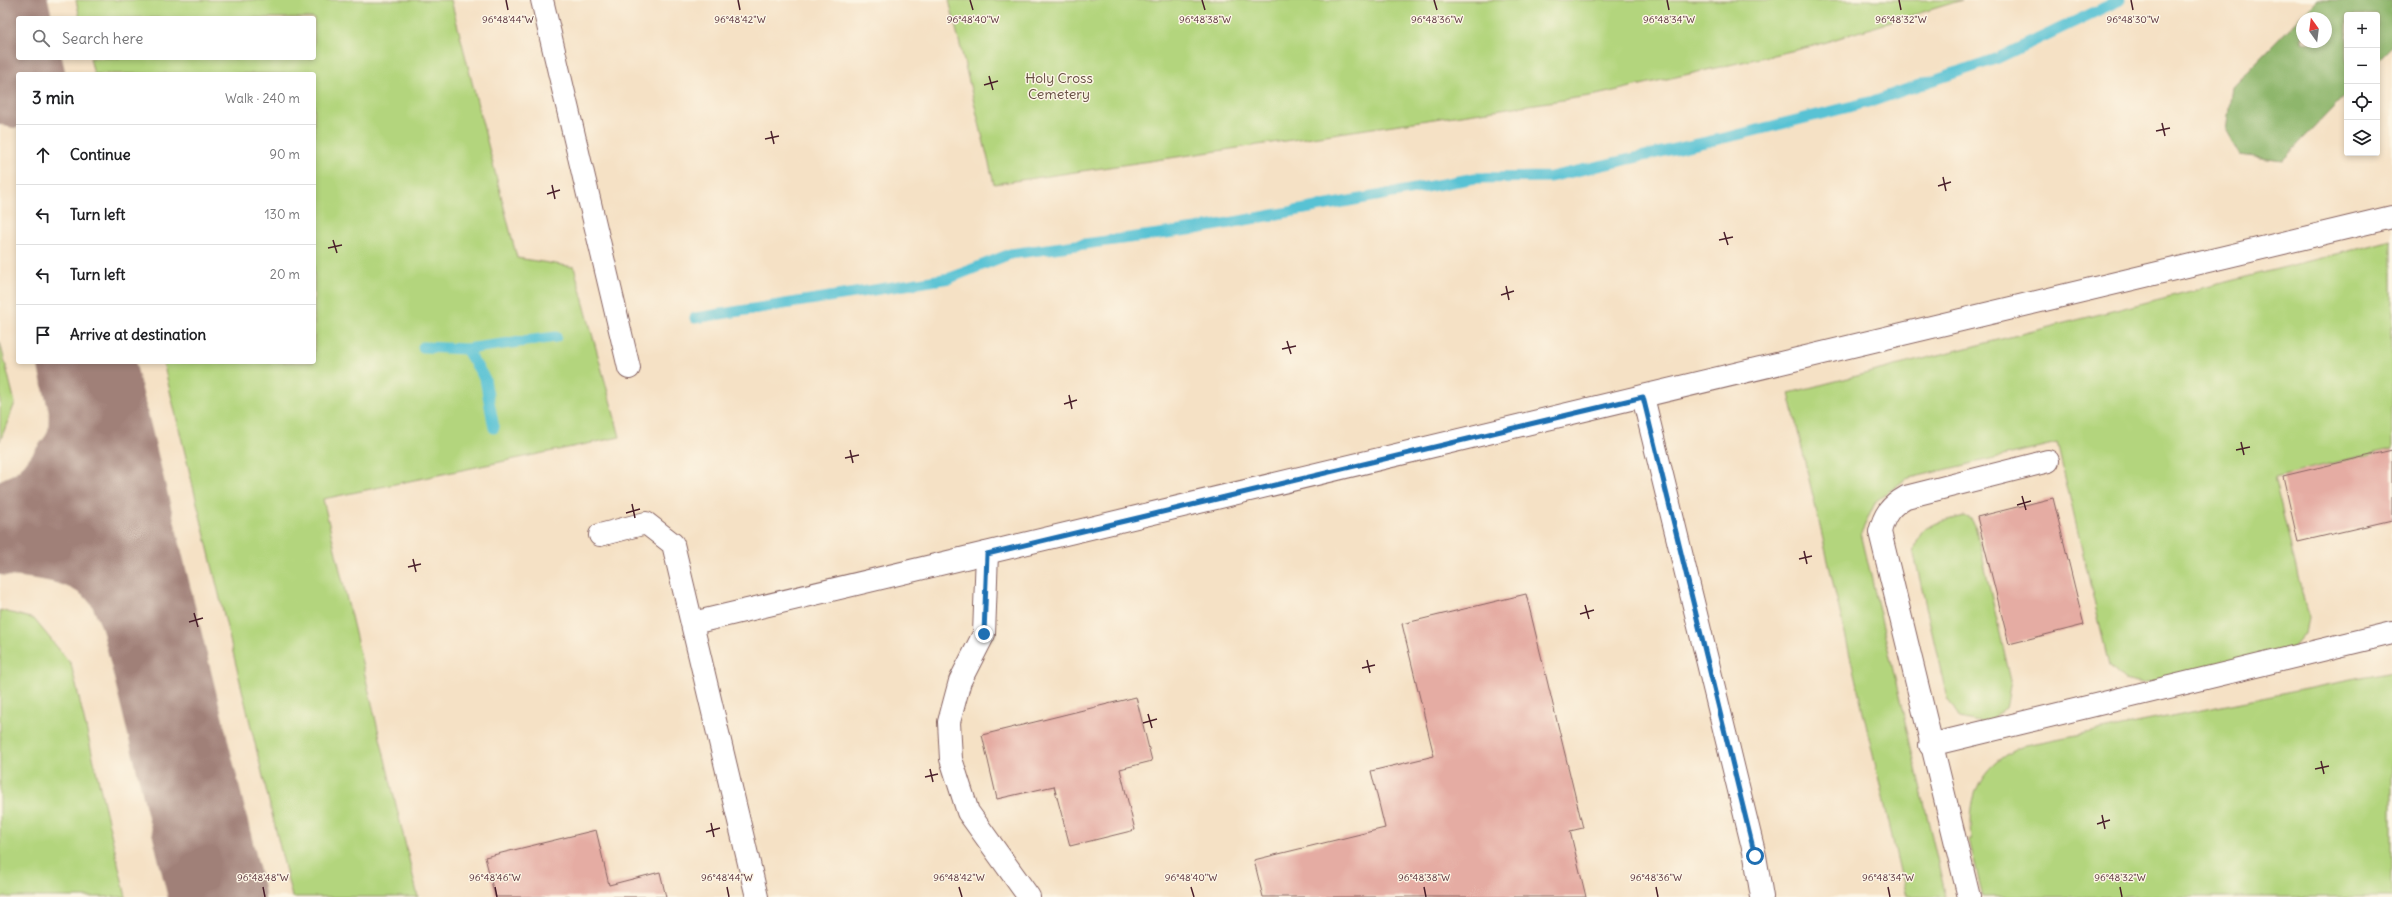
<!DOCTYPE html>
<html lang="en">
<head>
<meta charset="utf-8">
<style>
  :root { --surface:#fff; --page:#f6f6f6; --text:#202124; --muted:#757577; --line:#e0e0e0 }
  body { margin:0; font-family:Delius,sans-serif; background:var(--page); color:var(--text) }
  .controls { position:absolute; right:12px; top:12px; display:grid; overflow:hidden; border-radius:4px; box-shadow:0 2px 6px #0003 }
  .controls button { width:36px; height:36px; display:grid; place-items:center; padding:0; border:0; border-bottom:1px solid var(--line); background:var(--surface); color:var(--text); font:20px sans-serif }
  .compass { position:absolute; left:2296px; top:12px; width:36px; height:36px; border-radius:50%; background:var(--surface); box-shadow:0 2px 6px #0003; rotate:346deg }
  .stop { position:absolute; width:12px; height:12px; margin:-9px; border:3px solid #1f6fb2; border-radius:50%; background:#fff }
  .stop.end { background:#1f6fb2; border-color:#fff; box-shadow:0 1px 4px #0008 }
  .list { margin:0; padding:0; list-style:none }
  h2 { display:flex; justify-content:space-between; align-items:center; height:52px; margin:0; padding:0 16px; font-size:17px }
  h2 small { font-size:13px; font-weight:400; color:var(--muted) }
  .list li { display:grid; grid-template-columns:26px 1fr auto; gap:12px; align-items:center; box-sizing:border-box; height:60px; padding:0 16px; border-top:1px solid var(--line) }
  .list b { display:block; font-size:15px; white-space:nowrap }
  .list em { font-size:13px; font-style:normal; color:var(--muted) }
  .icon { flex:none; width:22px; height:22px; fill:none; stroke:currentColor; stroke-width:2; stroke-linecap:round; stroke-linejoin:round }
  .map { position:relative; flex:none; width:2392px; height:897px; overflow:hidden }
  .search { position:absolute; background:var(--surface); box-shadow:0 2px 6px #0003; left:16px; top:16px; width:300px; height:44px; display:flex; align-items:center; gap:10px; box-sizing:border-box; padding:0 14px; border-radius:4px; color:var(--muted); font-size:15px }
  .panel { position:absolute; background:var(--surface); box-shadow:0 2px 6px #0003; left:16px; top:72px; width:300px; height:292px; border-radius:4px }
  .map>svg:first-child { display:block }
  .green { fill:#b3d57d; stroke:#7e7a54 }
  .forest { fill:#8eb66c; stroke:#6c6a4c; fill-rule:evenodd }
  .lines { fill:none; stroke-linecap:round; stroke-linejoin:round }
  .stream { stroke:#58c2d4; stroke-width:11 }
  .taxiway { stroke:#a08078; stroke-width:96 }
  .building { fill:#e5aca3 }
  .minor-casing { stroke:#866361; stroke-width:24 }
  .minor { stroke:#fff; stroke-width:22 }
  .route { stroke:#1f6fb2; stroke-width:5 }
  .ticks { fill:none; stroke:#4a1f2b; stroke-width:1.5 }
  .labels { text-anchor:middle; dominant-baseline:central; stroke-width:3; stroke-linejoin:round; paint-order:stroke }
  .park-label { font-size:14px; fill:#644c40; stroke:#fcf5e5 }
  .ticks-label { font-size:10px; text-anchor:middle; fill:#4a1f2b; stroke:#fcf5e5; stroke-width:3; stroke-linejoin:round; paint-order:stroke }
</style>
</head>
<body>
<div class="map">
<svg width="2392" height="897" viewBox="0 0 2392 897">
  <rect width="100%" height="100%" fill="#fcf5e5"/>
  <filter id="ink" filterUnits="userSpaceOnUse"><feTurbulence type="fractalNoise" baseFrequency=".025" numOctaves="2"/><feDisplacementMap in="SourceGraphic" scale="8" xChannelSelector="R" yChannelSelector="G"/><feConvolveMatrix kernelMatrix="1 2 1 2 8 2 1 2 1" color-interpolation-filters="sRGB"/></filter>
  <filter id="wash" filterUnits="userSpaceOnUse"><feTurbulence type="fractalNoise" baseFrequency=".012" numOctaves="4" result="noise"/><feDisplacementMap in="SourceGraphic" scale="16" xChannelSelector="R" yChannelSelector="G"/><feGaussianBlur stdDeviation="0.9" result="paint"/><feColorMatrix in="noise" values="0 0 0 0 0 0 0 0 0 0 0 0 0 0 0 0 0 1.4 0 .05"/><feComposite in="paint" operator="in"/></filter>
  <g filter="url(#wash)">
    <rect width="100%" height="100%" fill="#f5e1c5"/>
    <g class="green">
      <path d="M76,0H451L517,258L574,267L620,437L323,499L418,897H292L163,362H314V74H94L90,58H314V18H80Z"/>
      <path d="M949,0H1962L1813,46L1596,95L994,184Z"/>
      <path d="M2392,240V449L2274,477L2308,617L2305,634L2293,648L2143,683L2124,679L2109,665L2057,443L1906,479L1876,501L1861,533L1946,897H1906L1789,393Z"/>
      <path d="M0,342L15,403L0,441Z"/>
      <path d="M1963,516L1971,519L1975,525L2011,681L2006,709L1983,723L1960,718L1947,698L1914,554C1920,521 1934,525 1963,516Z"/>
      <path d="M0,610L34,619L71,664L126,897H0Z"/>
      <path d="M2392,672V897H1983L1969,840L1972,839C1967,792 1982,762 2026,745Z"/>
    </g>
    <path class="forest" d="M2317,0H2392V46L2377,61V15H2347V93L2282,161L2240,155L2226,131L2232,87ZM2302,18H2326V42H2302Z"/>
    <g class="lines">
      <g class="stream">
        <path d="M695,318L950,278L1010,254L1196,229L1475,178L1550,177L1737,135L1873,101L1998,58L2120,0"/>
        <path d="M423,347L466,349L556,337"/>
        <path d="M466,349L485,379L494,428"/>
      </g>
      <g class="taxiway">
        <path d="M0,5L18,80"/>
        <path d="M86,362L217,897"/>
        <path d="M97,408L96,438L89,458L60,497L41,514L11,528C55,531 105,539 132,579C137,588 141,598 145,607"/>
      </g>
    </g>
    <g id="blocks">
      <g class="building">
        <path d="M2392,450V520L2298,542L2283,476Z"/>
        <path d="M2053,498L2084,625L2009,644L1977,517Z"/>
        <path d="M1526,594L1583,828L1570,831L1586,897H1263L1254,860L1385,828L1371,771L1434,756L1402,624Z"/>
        <path d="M1136,697L1152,761L1120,769L1135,830L1070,846L1054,786L997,799L982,735Z"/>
        <path d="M596,830L609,885L660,872L666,897H495L485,857Z"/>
      </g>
    </g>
  </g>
  <g filter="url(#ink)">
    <use href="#blocks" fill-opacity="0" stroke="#866361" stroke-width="1"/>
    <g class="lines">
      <defs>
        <g id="minor">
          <path d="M542,0L629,368"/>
          <path d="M1643,397L1755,856L1762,897"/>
          <path d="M600,535L646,523L673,544L757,897"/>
          <path d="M987,553L984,634L960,681L949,722L951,759L968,812L1029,897"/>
          <path d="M693,623L2392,217"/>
          <path d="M1930,745L2392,633"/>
          <path d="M1969,897L1880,532C1884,515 1890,506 1906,497L2048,461"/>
        </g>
      </defs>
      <use href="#minor" class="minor-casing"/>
      <use href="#minor" class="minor"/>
    </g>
  </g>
  <g class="lines" filter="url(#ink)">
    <path class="route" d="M984,634L987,554L1643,397L1755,856"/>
  </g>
  <path class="ticks" d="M506,0L508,10M738,0L740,10M970,0L973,10M1202,0L1205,10M1434,0L1437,10M1667,0L1669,10M1899,0L1901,10M2131,0L2133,10M989,76L993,90M984,85L998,81M2162,123L2165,136M771,131L774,144M2156,131L2170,128M765,139L779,136M1943,177L1946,191M552,185L555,199M1938,186L1951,182M547,194L560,190M1724,232L1728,245M333,240L337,253M1719,240L1733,237M328,248L342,245M1506,286L1509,300M1501,295L1514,291M1287,341L1291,354M1282,349L1296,346M1069,395L1072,409M1064,404L1077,400M2241,442L2244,455M850,450L853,463M2236,450L2250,447M845,458L859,455M2022,496L2026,510M632,504L635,518M2017,505L2031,501M626,513L640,509M1804,551L1807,564M413,559L416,572M1799,559L1812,556M408,567L421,564M1585,605L1589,619M194,613L198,627M1580,614L1594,610M189,622L203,618M1367,660L1370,673M1362,668L1375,665M1148,714L1152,728M1143,723L1157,719M2321,761L2324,774M930,769L933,782M2315,769L2329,766M925,777L938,774M2102,815L2105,829M711,823L714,837M2097,824L2110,820M706,832L720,828M263,887L265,897M495,887L497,897M727,887L729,897M959,887L962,897M1191,887L1194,897M1424,887L1426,897M1656,887L1658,897M1888,887L1890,897M2120,887L2122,897"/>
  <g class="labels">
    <g class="park-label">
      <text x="1059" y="78">Holy Cross<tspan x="1059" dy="16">Cemetery</tspan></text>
    </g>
  </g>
  <g class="ticks-label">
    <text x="508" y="23">96°48'44"W</text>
    <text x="1205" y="23">96°48'38"W</text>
    <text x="1437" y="23">96°48'36"W</text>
    <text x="1669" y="23">96°48'34"W</text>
    <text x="1901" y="23">96°48'32"W</text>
    <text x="740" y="23">96°48'42"W</text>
    <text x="973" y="23">96°48'40"W</text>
    <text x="2133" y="23">96°48'30"W</text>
    <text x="263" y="881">96°48'48"W</text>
    <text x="495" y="881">96°48'46"W</text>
    <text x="727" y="881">96°48'44"W</text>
    <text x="959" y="881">96°48'42"W</text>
    <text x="1191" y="881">96°48'40"W</text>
    <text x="1424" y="881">96°48'38"W</text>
    <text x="1656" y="881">96°48'36"W</text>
    <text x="1888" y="881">96°48'34"W</text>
    <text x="2120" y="881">96°48'32"W</text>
  </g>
</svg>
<div class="controls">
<button>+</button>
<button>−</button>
<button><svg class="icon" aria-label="locate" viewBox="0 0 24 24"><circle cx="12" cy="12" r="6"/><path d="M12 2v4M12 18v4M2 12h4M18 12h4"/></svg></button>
<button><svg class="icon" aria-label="layers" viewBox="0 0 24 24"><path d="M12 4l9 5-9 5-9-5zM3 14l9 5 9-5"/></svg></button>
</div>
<svg class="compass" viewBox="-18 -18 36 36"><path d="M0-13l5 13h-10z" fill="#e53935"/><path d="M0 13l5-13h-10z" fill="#757577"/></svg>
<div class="stop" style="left:1755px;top:856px"></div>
<div class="stop end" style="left:984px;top:634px"></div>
<div class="search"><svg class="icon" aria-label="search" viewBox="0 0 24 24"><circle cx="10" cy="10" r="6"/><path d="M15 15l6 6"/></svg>Search here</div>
<section class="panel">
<h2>3 min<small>Walk · 240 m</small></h2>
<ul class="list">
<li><svg class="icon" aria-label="ahead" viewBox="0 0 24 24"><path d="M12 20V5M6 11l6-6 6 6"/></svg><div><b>Continue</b></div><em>90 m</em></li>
<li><svg class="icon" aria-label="left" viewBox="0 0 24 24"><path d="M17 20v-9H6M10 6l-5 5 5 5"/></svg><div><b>Turn left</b></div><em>130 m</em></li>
<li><svg class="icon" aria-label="left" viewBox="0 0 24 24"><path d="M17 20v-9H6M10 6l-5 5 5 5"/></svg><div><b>Turn left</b></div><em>20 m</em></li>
<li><svg class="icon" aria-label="arrive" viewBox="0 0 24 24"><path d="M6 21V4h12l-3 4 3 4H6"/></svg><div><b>Arrive at destination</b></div></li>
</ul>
</section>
</div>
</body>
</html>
